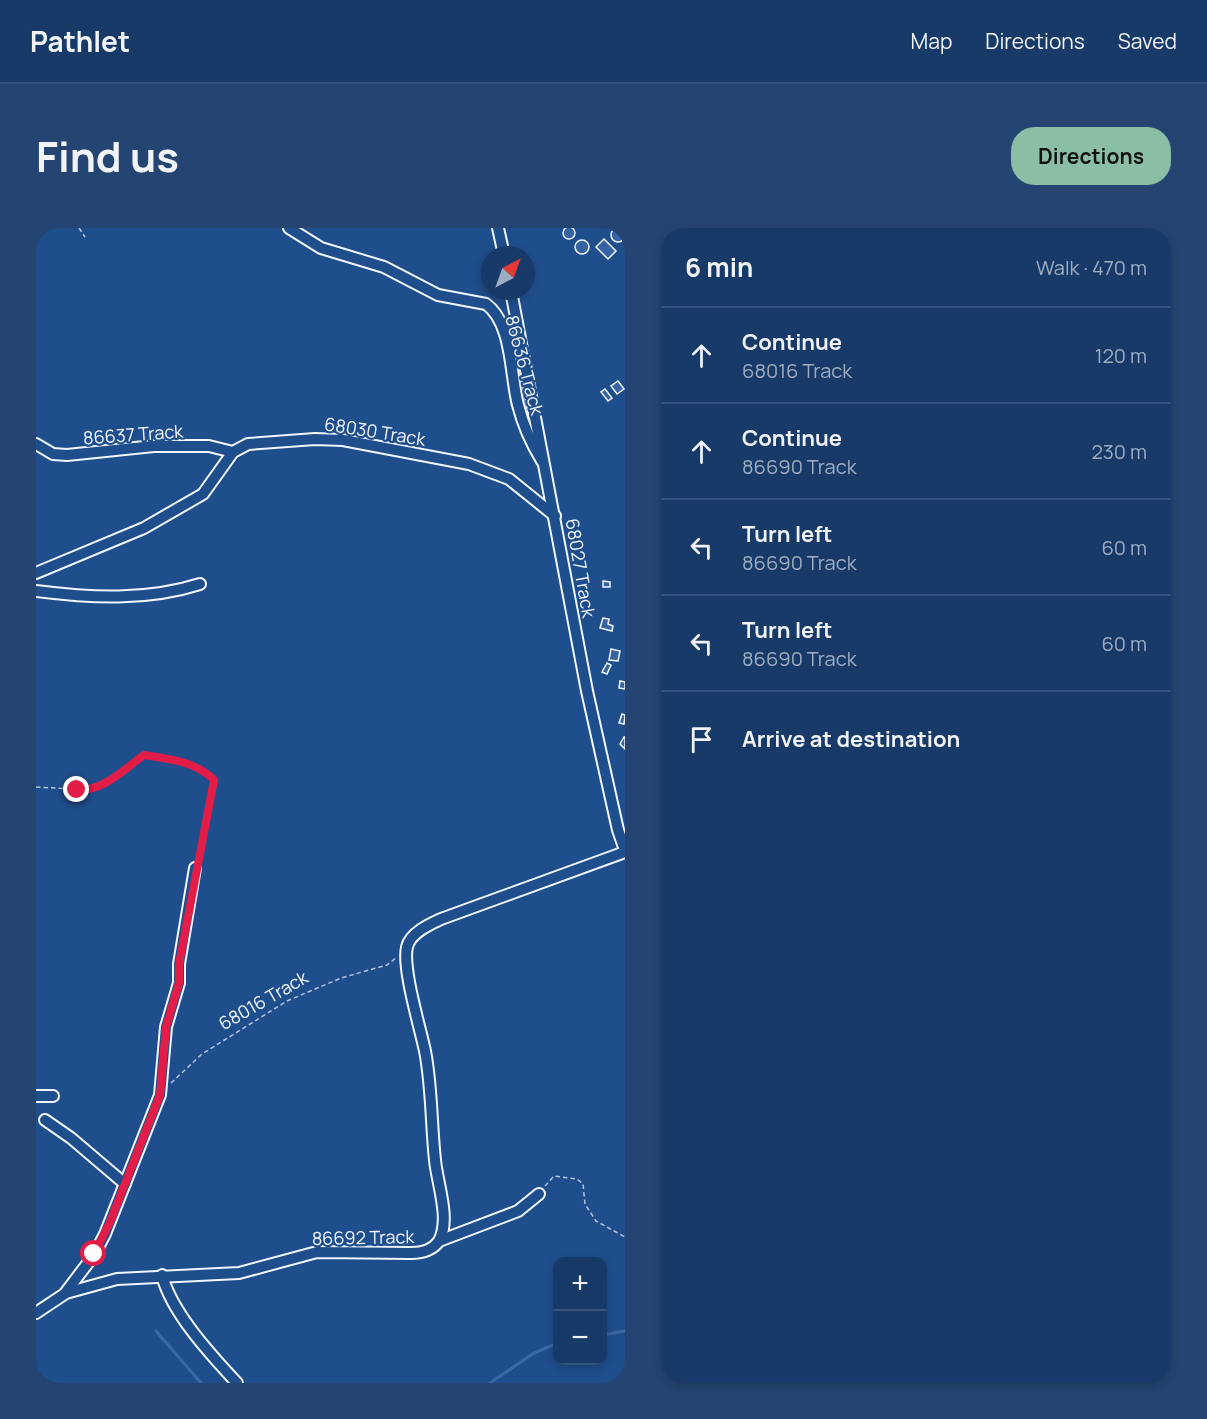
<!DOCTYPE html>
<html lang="en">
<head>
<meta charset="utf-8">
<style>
  :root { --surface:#173a69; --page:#244571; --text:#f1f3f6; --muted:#9eadc0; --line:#36547d; --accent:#8abfa5 }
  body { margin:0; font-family:Manrope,sans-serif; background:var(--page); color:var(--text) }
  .controls { position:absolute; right:18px; bottom:18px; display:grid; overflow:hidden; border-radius:12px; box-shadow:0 3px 9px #0003 }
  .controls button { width:54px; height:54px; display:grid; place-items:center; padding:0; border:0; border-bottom:2px solid var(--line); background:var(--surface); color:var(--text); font:30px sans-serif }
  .compass { position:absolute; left:445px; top:18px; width:54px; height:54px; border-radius:50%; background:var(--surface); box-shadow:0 3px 9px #0003; rotate:41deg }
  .stop { position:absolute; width:18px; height:18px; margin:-14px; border:4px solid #e11d48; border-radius:50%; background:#fff }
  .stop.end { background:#e11d48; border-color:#fff; box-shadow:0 2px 6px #0008 }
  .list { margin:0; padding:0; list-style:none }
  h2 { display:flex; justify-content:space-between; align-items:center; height:78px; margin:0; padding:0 24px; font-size:26px }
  h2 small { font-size:20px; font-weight:400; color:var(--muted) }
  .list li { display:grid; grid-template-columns:39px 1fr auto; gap:18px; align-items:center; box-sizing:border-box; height:96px; padding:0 24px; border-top:2px solid var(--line) }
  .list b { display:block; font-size:22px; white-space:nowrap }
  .list p { margin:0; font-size:20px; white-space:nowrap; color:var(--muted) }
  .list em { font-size:20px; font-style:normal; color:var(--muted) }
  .icon { flex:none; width:33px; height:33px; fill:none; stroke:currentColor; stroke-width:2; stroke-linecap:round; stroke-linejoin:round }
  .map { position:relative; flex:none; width:589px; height:1155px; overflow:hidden; border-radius:24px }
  header { display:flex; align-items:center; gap:36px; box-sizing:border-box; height:84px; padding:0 30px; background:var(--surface); border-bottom:2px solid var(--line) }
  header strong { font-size:28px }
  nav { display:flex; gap:33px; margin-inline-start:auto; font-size:21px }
  .intro { display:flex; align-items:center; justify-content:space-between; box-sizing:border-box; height:144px; padding:0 36px }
  h1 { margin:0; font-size:42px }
  .button { padding:15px 27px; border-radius:24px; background:var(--accent); color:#111; font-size:21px; font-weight:700 }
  main { display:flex; gap:36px; padding:0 36px }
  aside { flex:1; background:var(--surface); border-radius:24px; box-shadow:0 3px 9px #0003 }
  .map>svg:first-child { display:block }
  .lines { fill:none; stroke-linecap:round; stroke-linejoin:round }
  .stream { stroke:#3b69a3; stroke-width:3 }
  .building { fill:#3563a3; stroke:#f2f6ff; stroke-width:1.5 }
  .minor-casing { stroke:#f2f6ff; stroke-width:14 }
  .path { stroke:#b3c4dc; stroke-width:1.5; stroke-dasharray:4.5 3; stroke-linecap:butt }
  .minor { stroke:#1f4e8c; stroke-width:10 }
  .route { stroke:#e11d48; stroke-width:8 }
  .labels { text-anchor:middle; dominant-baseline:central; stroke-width:4.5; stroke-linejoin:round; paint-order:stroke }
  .street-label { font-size:18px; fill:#f2f6ff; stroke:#1f4e8c }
</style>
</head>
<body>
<header>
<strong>Pathlet</strong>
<nav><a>Map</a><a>Directions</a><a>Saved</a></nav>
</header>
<div class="intro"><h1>Find us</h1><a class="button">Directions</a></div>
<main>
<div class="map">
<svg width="589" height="1155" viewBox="0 0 589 1155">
  <rect width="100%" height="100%" fill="#1f4e8c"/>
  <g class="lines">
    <g class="stream">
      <path d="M120,1103L165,1155"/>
      <path d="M566,1107L589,1103"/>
      <path d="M454,1155L498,1125L522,1115"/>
    </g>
  </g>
  <g class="building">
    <circle cx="533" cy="5" r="6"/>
    <circle cx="582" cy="7" r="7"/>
    <path d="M568,11L580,23L572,31L560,19Z"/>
    <circle cx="546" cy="19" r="7"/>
    <path d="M582,153L588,161L581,166L575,158Z"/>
    <path d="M569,161L576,170L572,173L565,164Z"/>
    <path d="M567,353L574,354V359H567Z"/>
    <path d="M567,390L573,391L572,396L577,398L576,403L564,400Z"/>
    <path d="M575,421L584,423L582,433L573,432Z"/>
    <path d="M571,435L575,437L571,446L566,444Z"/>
    <path d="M584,453L589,454V461L583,460Z"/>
    <path d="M586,486L589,487L588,496L583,495Z"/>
    <path d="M588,509H589V521L584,516Z"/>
  </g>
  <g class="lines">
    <defs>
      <g id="minor">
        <path d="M253,0L285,20L348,39L402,67L450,76C477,96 474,147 482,177C487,197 495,215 506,233"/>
        <path d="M462,0L468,27"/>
        <path d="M475,63L551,463L582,602L589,622"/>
        <path d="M0,216L17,226L31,227L118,218H173L197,224"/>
        <path d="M0,345L108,300L167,266L197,224L212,216L279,211L307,212L433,236L473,251L519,288"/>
        <path d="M0,363C55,370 111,373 164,356"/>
        <path d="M0,868H17"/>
        <path d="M9,892L35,910L89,956"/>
        <path d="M403,1013L482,983L503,966"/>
        <path d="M126,1047C135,1084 175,1127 201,1155"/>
        <path d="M30,1064L58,1027L69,1006L124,867L130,799L143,755V736L159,640"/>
        <path d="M0,1085L30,1065L81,1051L203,1045L281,1024L375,1025C385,1025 396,1023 403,1013C415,991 401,955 399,932C395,895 396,859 389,823C384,799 366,740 371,719C374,705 394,696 405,691L589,624"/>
      </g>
    </defs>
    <use href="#minor" class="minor-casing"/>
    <g class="path">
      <path d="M43,0L49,9"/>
      <path d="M0,559L57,562L108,527L134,529L170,544L178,552L162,630"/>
      <path d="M135,855L166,826L251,773L305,750L351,737L361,729"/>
      <path d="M509,958L518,948L541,951L547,956L549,976L560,993L589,1009"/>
    </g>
    <use href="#minor" class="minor"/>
  </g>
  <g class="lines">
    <path class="route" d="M41,562C68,563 87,542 108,527C133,531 159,533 178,552L143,736V755L130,799L124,867L74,994L58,1026"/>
  </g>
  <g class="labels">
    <g class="street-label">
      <text transform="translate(489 137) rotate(75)">86636 Track</text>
      <text transform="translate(339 203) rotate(9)">68030 Track</text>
      <text transform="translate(97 206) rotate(-4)">86637 Track</text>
      <text transform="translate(545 340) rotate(80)">68027 Track</text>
      <text transform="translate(227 772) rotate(-30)">68016 Track</text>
      <text transform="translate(327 1009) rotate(-1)">86692 Track</text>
    </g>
  </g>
</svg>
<div class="controls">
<button>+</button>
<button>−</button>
</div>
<svg class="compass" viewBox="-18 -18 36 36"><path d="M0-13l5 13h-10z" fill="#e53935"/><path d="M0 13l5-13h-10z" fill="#9eadc0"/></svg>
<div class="stop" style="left:58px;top:1026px"></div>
<div class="stop end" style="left:41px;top:562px"></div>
</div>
<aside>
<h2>6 min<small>Walk · 470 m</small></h2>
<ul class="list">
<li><svg class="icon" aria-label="ahead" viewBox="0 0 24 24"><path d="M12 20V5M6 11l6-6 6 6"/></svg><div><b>Continue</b><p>68016 Track</p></div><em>120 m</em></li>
<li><svg class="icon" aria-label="ahead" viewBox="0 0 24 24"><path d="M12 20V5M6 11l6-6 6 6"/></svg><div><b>Continue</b><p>86690 Track</p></div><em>230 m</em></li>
<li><svg class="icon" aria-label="left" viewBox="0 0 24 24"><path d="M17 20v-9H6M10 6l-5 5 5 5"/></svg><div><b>Turn left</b><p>86690 Track</p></div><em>60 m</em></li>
<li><svg class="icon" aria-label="left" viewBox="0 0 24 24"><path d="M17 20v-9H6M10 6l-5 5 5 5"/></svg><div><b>Turn left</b><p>86690 Track</p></div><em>60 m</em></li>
<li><svg class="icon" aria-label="arrive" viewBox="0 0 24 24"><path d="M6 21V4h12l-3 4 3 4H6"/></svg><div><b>Arrive at destination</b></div></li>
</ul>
</aside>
</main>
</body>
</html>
